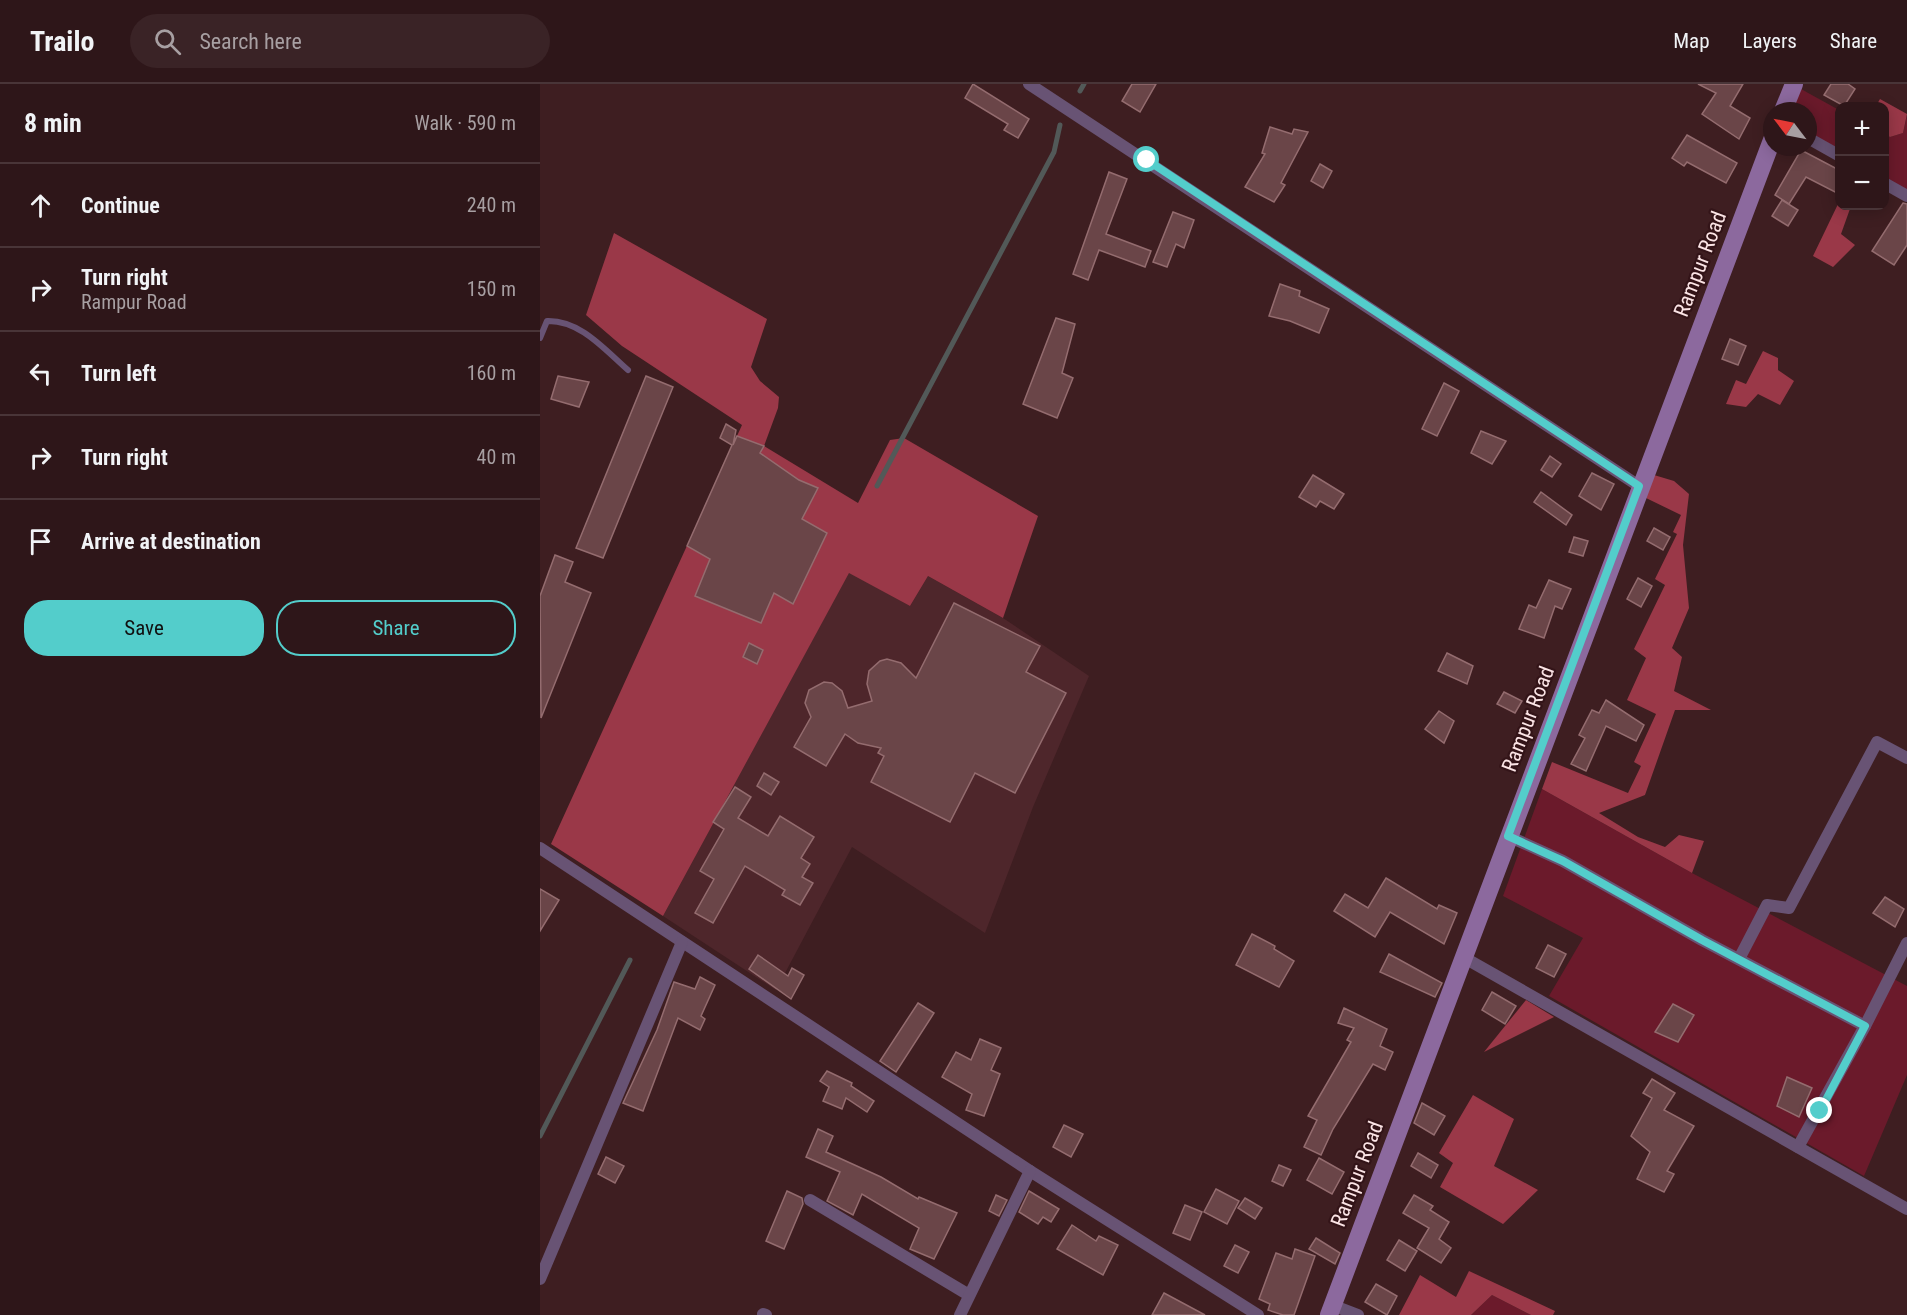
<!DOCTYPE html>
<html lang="en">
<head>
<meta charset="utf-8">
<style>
  :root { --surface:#2e1619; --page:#3a2326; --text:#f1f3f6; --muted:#a79fa2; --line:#493538; --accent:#53cdcb }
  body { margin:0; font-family:"Roboto Condensed",sans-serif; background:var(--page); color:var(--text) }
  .controls { position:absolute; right:18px; top:18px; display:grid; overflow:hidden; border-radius:12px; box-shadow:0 3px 15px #0003 }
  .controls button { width:54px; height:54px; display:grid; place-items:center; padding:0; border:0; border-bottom:2px solid var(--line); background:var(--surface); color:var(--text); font:30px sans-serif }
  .compass { position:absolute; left:1223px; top:18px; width:54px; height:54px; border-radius:50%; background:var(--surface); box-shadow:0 3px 15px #0003; rotate:302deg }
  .stop { position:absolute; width:18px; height:18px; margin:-14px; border:4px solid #53cdcb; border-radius:50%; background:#fff }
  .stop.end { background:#53cdcb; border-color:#fff; box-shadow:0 2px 6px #0008 }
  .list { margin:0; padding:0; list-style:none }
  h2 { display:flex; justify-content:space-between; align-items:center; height:78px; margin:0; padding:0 24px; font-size:26px }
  h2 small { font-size:20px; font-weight:400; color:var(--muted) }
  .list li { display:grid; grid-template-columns:39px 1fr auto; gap:18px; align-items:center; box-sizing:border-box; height:84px; padding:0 24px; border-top:2px solid var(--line) }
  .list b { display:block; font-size:22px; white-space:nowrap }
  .list p { margin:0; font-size:20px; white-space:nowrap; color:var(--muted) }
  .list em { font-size:20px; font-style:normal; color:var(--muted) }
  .actions { display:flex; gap:12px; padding:18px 24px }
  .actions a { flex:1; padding:14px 0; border:2px solid var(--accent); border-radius:24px; text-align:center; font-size:21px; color:var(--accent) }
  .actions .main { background:var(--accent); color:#111 }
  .icon { flex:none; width:33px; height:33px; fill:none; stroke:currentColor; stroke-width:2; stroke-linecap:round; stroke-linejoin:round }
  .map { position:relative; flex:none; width:1367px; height:1231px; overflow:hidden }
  header { display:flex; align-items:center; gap:36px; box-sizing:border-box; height:84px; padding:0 30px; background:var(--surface); border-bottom:2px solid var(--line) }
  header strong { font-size:28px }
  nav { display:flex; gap:33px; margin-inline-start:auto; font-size:21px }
  .search { width:420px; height:54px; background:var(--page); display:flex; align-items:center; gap:15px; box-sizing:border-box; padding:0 21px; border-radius:33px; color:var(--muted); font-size:22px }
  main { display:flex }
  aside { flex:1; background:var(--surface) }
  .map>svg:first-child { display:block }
  .built { fill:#4e262b }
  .green { fill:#6b1a2b }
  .forest { fill:#9a3848 }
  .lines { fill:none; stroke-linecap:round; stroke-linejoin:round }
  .stream { stroke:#525958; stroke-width:5 }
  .building { fill:#6a4548; stroke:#946c6f; stroke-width:1.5 }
  .lane { stroke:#685374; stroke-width:6 }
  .street { stroke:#685374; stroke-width:12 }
  .secondary { stroke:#8c699e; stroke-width:18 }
  .route { stroke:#53cdcb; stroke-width:8 }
  .labels { text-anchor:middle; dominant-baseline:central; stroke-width:4.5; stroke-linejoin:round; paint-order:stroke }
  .street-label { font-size:21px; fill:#fbe4e5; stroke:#331418 }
</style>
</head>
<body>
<header>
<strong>Trailo</strong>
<div class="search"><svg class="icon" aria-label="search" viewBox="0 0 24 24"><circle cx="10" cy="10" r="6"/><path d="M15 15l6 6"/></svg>Search here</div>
<nav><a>Map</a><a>Layers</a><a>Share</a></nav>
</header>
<main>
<aside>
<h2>8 min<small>Walk · 590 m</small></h2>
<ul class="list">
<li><svg class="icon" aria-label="ahead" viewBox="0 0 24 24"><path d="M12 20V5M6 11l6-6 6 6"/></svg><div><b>Continue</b></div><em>240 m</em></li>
<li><svg class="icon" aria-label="right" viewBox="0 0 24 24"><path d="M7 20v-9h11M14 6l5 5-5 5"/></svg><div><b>Turn right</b><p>Rampur Road</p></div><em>150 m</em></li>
<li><svg class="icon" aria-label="left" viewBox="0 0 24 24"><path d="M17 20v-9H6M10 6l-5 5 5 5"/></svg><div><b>Turn left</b></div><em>160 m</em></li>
<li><svg class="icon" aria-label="right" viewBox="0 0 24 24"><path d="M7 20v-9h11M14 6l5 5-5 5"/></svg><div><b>Turn right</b></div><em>40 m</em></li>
<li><svg class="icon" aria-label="arrive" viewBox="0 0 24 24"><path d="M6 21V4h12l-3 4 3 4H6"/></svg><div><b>Arrive at destination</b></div></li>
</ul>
<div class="actions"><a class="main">Save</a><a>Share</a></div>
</aside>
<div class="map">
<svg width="1367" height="1231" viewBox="0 0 1367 1231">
  <rect width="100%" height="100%" fill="#3e1e21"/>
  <path class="built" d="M309,488L370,522L388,492L463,534L549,592L493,723L445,849L312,763L236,906L123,832Z"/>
  <g class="green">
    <path d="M1261,5L1299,26V66L1268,48V27H1252Z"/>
    <path d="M1367,31V107L1345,93L1344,50L1350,53L1363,49Z"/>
    <path d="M1002,705L1152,789L1367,902V991L1324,1092L1009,912L1043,854L963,812Z"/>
    <path d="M952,1211L991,1231H931Z"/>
  </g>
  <g class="forest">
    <path d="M1340,15L1367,30L1363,49L1350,53L1345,50L1344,22H1336Z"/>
    <path d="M1299,118L1300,122H1311L1301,150L1315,161L1293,183L1273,172Z"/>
    <path d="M74,149L227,235L211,283L220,297L239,313L238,324L224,362L318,419L350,356L364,354L498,432L463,534L388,492L370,522L309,489L123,832L11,760L202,341L82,262L46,231Z"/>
    <path d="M1223,267L1238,274V286L1254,297L1240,321L1218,310L1206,323L1186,320L1196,296L1206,300Z"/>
    <path d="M1114,391L1134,397L1149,410L1143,461L1149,524L1132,564L1142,573L1134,607L1171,626H1135L1105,711L1059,729L1098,753L1125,763L1139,751L1164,757L1152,789L1002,705L1012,678L1088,709L1101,682L1094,678L1116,630L1087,616L1106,574L1094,565L1125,501L1115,495L1137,450L1133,448L1141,431L1106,414Z"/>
    <path d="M986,916L1014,933L944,968Z"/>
    <path d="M933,1011L974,1035L954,1082L998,1106L963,1140L900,1103L913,1079L899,1069Z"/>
    <path d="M929,1187L1015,1227L1013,1231H991L952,1211L931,1231H859L880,1191L916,1213Z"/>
  </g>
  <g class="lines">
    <g class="stream">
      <path d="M540,7L544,0"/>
      <path d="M337,402L514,68L520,41"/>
      <path d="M0,1052L90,876"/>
    </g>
  </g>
  <g class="building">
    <path d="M433,0L489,35L478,54L464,46L468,40L425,14Z"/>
    <path d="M592,0H616L600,28L582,17Z"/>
    <path d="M1158,0H1203L1190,22L1210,34L1199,55L1162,30L1176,9Z"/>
    <path d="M1291,0H1308L1315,5L1304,22L1284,11Z"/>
    <path d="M730,43L752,50L754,45L768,48L741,99L745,101L734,118L705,103L725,70L722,69Z"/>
    <path d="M1147,51L1197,79L1186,99L1147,78L1144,82L1132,74Z"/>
    <path d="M1261,66L1299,86V110L1266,93L1249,120L1235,111Z"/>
    <path d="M780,80L792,87L783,104L771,97Z"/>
    <path d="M569,88L587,95L566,150L611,167L605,183L559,166L548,196L533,190Z"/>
    <path d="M1242,116L1258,126L1248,142L1232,132Z"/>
    <path d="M1363,119L1367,120V161L1354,181L1332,167Z"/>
    <path d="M633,128L654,136L644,164L636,160L627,183L613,178Z"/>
    <path d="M740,200L760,207L759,212L789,225L779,249L750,237L729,232Z"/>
    <path d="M516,234L535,240L522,289L533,294L517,334L483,320Z"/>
    <path d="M1190,255L1206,262L1198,281L1182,275Z"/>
    <path d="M18,292L49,298L39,323L11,315Z"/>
    <path d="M106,292L133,303L63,474L36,464Z"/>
    <path d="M904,299L919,307L897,352L882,345Z"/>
    <path d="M186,340L196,346L193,361L197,352L224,362L220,369L259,396L278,404L262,435L287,449L253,520L234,509L221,539L155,512L170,475L147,462L192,361L180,354Z"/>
    <path d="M941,347L966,357L952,380L931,369Z"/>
    <path d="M1010,372L1021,380L1012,393L1001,386Z"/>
    <path d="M1052,389L1074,400L1061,426L1039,412Z"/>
    <path d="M773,391L804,410L794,425L780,417L776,423L759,413Z"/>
    <path d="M1001,408L1032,431L1026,441L994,418Z"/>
    <path d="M1114,444L1130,453L1123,466L1107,457Z"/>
    <path d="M1034,453L1048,457L1043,472L1029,468Z"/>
    <path d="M15,471L33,478L25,498L51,509L1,634L0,512Z"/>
    <path d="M1098,494L1112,502L1101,523L1087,515Z"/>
    <path d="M1009,496L1031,505L1022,525L1015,522L1004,554L979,545L989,521L996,524Z"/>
    <path d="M414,519L500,562L486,588L526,609L475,709L435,689L410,738L331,698L344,672L338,669L341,664L318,659L305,650L286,682L254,663L271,633L265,619L269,606L284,598L292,599L302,607L308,624L332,617L327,600L329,587L340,577L347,575L361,579L376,594Z"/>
    <path d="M209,559L223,566L217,580L203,573Z"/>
    <path d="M907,569L933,582L927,600L898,587Z"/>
    <path d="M964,608L982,617L975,629L957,620Z"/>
    <path d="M1066,616L1104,641L1096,657L1066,642L1046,687L1031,680L1045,654L1039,651L1052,626L1059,629Z"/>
    <path d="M899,627L914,637L904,659L885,645Z"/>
    <path d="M224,689L239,698L231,711L217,702Z"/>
    <path d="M195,703L211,713L198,734L228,752L240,732L274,753L261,774L270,780L262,793L273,799L260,821L242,811L245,806L205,782L173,839L155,829L174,795L160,787L184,745L173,738Z"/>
    <path d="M846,794L897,825L899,821L917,829L904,860L850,828L835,853L794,827L805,810L828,824Z"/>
    <path d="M0,805L19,816L0,847Z"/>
    <path d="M1345,813L1364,825L1355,843L1333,829Z"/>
    <path d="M712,850L735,862L734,865L754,877L739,903L696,881Z"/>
    <path d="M1008,861L1026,870L1014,893L996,884Z"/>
    <path d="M849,870L902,899L895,913L840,888Z"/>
    <path d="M218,871L248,892L252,884L264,891L251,915L209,885Z"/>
    <path d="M160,893L175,901L161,932L165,935L160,946L138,934L103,1027L83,1019L117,946L134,898L155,905Z"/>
    <path d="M952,908L976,922L965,940L942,926Z"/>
    <path d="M378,919L394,929L356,988L340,977Z"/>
    <path d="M1133,920L1154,931L1138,958L1115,948Z"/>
    <path d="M804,924L847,945L840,962L853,968L845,986L833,980L793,1045L781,1071L764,1063L777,1036L768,1032L811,958L807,956L814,944L798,939Z"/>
    <path d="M440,955L461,964L451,986L460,990L444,1032L426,1026L432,1010L402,993L416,968L431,976Z"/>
    <path d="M287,987L312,999L311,1002L334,1017L327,1028L306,1014L302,1025L283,1017L289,1003L280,997Z"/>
    <path d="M1247,993L1272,1004L1259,1033L1237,1022Z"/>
    <path d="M1112,995L1135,1009L1124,1026L1154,1042L1127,1087L1134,1090L1124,1108L1097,1095L1110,1068L1091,1052L1112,1014L1103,1009Z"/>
    <path d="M882,1019L905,1032L894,1051L874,1039Z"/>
    <path d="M524,1041L543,1050L531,1073L513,1063Z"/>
    <path d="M278,1045L293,1052L286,1068L341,1093L378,1115L379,1113L417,1129L394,1175L370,1165L379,1144L322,1110L313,1131L287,1117L300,1088L266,1073Z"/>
    <path d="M878,1069L898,1081L891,1094L871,1082Z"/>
    <path d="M66,1073L84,1082L75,1099L58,1090Z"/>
    <path d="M779,1074L804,1088L792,1110L767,1096Z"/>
    <path d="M739,1081L751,1086L743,1102L732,1097Z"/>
    <path d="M676,1105L699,1117L687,1140L664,1128Z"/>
    <path d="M247,1107L262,1114L263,1120L244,1165L226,1157Z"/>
    <path d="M489,1107L519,1125L511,1138L503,1133L498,1140L479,1128Z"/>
    <path d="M456,1111L467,1116L459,1132L449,1127Z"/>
    <path d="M874,1111L893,1122L890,1126L909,1138L899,1155L911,1164L901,1179L877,1164L889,1144L863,1129Z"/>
    <path d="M705,1114L722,1124L715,1135L698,1124Z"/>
    <path d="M645,1121L662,1128L650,1156L633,1149Z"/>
    <path d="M532,1141L556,1157L559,1152L578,1161L563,1191L517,1165Z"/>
    <path d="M776,1154L800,1169L795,1180L769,1165Z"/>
    <path d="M859,1156L877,1167L865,1187L847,1176Z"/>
    <path d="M695,1161L709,1168L698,1189L684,1182Z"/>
    <path d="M755,1165L775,1172L754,1231H743L728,1226L730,1220L719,1215L736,1169L752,1175Z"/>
    <path d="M836,1200L857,1212L847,1231L825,1218Z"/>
    <path d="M624,1209L665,1231H612Z"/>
  </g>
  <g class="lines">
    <path class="lane" d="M0,254L7,237C40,236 64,265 88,286"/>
    <g class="street">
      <path d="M489,0L1099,402"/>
      <path d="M1268,54L1300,72"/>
      <path d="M1344,99L1367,112"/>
      <path d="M968,752L1023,777L1162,856L1325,942L1258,1063"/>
      <path d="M0,764L490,1087L718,1231"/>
      <path d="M923,873L1367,1125"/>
      <path d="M1199,875L1227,821L1249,824L1337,658L1367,674"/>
      <path d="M1325,942L1367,859"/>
      <path d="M270,1116L429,1211"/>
      <path d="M0,1195L142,858"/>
      <path d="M792,1221L818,1231"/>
      <path d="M223,1230L226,1231"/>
      <path d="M420,1231L490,1087"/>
    </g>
    <g class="secondary">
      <path d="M1243,27L1254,0"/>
      <path d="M789,1231L1232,56"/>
    </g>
  </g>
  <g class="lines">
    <path class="route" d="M607,76L1099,402L968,752L1023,777L1162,856L1325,942L1280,1027"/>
  </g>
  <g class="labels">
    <g class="street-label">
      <text transform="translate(1160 180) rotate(-69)">Rampur Road</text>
      <text transform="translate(988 635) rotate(-69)">Rampur Road</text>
      <text transform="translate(817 1090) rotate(-69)">Rampur Road</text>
    </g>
  </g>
</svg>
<div class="controls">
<button>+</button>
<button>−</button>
</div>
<svg class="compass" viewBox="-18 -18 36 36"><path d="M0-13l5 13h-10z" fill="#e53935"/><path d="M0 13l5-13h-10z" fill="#a79fa2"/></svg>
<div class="stop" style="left:607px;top:76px"></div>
<div class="stop end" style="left:1280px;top:1027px"></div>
</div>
</main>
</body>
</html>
